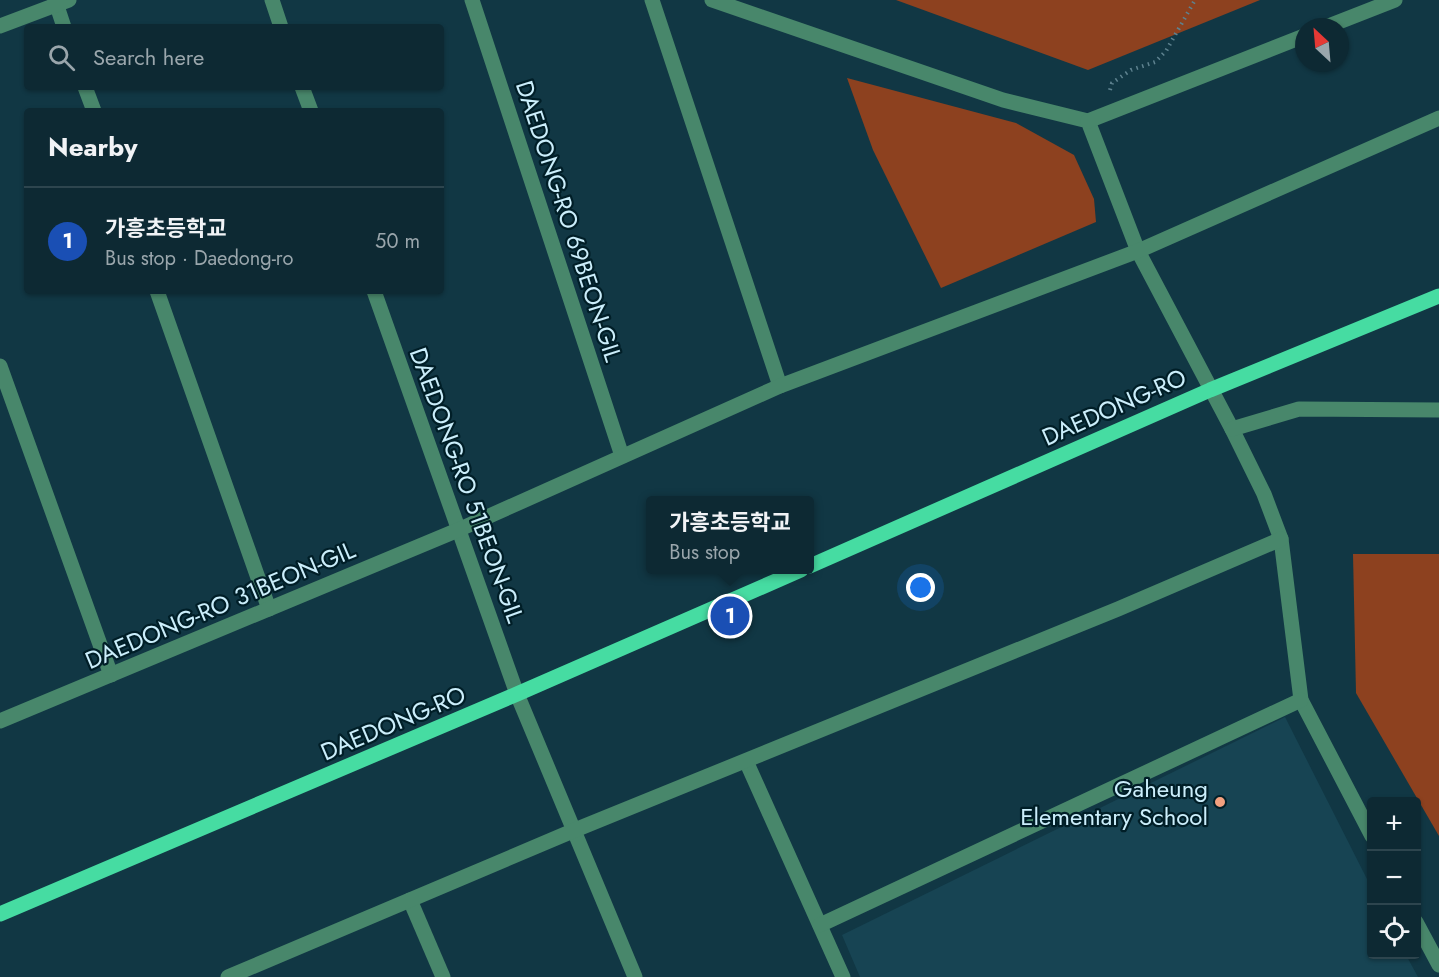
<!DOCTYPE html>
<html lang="en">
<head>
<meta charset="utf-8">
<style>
  :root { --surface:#0d2933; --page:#16313b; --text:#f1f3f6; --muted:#9aa6ac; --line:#2d454e; --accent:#f2a07f }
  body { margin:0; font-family:Jost,"Noto Sans KR",sans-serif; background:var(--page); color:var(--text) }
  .controls { position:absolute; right:18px; bottom:18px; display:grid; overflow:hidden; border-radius:6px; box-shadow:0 2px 4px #0004 }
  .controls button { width:54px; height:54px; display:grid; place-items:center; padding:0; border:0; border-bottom:2px solid var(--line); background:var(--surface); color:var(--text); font:30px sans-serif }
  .compass { position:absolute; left:1295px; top:18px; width:54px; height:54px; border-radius:50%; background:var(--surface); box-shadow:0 2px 4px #0004; rotate:334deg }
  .you { position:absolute; left:921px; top:588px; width:21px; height:21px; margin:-15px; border:4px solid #fff; border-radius:50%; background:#1a73e8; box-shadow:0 0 0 9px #1a73e833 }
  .badge { display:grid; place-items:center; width:39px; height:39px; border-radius:50%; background:var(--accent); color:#fff; font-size:20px; font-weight:700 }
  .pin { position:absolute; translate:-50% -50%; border:3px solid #fff; box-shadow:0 2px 6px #0006 }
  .popup { position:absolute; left:646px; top:496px; width:168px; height:78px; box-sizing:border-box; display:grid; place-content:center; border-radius:6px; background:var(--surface); filter:drop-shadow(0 2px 4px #0005); font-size:20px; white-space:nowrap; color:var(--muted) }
  .popup b { font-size:22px; color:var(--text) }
  .popup::after { content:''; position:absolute; left:50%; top:100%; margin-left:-12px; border:12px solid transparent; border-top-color:var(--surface) }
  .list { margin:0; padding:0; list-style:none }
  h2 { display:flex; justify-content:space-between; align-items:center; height:78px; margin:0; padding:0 24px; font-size:26px }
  h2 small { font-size:20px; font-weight:400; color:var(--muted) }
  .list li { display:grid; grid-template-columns:39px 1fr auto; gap:18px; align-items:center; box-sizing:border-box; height:108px; padding:0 24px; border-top:2px solid var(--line) }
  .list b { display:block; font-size:22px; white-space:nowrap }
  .list p { margin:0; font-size:20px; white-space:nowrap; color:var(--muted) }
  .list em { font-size:20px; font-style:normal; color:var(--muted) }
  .icon { flex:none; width:33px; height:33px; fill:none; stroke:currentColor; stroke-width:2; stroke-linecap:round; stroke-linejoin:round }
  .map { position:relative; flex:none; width:1439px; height:977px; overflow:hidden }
  .search { position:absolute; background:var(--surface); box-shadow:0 2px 4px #0004; left:24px; top:24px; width:420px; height:66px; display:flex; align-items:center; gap:15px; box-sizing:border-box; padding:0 21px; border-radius:6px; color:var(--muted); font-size:22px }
  .panel { position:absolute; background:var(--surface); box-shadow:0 2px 4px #0004; left:24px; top:108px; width:420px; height:186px; border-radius:6px }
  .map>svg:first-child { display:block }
  .built { fill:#174453 }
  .green { fill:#8d411f }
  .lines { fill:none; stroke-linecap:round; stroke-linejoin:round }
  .path { stroke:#5e828f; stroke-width:4; stroke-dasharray:1.5 4.5; stroke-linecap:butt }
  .minor { stroke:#48876b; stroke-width:15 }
  .major { stroke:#46dca2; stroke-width:15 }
  .poi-dot { fill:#f2a07f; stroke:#001e27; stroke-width:2 }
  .labels { text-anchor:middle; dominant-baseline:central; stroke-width:4.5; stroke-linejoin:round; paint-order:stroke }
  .street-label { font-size:24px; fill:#cbeefb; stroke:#001e27 }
  .poi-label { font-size:24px; fill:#cbeefb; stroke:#001e27; text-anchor:end }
</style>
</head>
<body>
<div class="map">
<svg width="1439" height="977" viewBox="0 0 1439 977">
  <rect width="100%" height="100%" fill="#113744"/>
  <path class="built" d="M1285,717L1371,887L1372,954L1406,955L1418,977H860L842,935Z"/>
  <g class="green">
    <path d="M896,0H1260L1088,70Z"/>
    <path d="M847,78L1016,123L1074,155L1094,199L1096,222L941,288L873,150Z"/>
    <path d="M1353,554H1439V836L1356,693Z"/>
  </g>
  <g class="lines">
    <path class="path" d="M1110,90L1112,83L1131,70L1155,62L1166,51L1195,0"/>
    <g class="minor">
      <path d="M55,0L64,27"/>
      <path d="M272,0L281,27"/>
      <path d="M472,0L622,456"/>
      <path d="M652,0L780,386"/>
      <path d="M712,0L1003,100L1088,121L1138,251L1232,429L1264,494L1281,539L1301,700L1372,836"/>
      <path d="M0,26L69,0"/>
      <path d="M1326,27L1395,0"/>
      <path d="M85,87L94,111"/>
      <path d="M302,87L311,111"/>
      <path d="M1088,121L1304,36"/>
      <path d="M157,291L269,609"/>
      <path d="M374,291L517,694L635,977"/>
      <path d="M0,366L111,675"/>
      <path d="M1232,429L1299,409L1439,410"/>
      <path d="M0,721L458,530L780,386L1138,251L1439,118"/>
      <path d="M746,761L843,977"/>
      <path d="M410,900L443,977"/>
      <path d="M1416,922L1439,965"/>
      <path d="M820,925L1301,700"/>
      <path d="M228,977L575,830L1118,609L1281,539"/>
    </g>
    <g class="major">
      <path d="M810,566L1210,390L1439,296"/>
      <path d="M0,914L517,694L801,570"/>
    </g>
  </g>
  <circle class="poi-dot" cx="1220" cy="802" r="6"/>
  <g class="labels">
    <g class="street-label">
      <text transform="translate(569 221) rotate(72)">DAEDONG-RO 69BEON-GIL</text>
      <text transform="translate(1114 407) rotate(-24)">DAEDONG-RO</text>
      <text transform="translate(467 485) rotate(70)">DAEDONG-RO 51BEON-GIL</text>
      <text transform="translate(220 605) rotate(-23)">DAEDONG-RO 31BEON-GIL</text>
      <text transform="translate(393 723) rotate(-23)">DAEDONG-RO</text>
    </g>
    <g class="poi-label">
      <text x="1208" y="788">Gaheung<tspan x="1208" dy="28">Elementary School</tspan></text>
    </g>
  </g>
</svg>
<div class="controls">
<button>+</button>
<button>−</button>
<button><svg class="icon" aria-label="locate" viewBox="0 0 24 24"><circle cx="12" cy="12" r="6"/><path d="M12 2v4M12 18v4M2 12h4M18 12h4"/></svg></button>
</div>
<svg class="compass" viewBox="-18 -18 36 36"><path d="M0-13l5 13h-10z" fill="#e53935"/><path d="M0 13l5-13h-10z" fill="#9aa6ac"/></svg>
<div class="you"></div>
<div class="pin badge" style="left:730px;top:616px;background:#1a4fb4">1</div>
<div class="popup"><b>가흥초등학교</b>Bus stop</div>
<div class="search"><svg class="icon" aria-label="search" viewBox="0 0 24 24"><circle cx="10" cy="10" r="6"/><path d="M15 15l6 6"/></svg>Search here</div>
<section class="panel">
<h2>Nearby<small></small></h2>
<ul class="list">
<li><span class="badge" style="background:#1a4fb4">1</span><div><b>가흥초등학교</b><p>Bus stop · Daedong-ro</p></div><em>50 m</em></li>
</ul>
</section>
</div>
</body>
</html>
